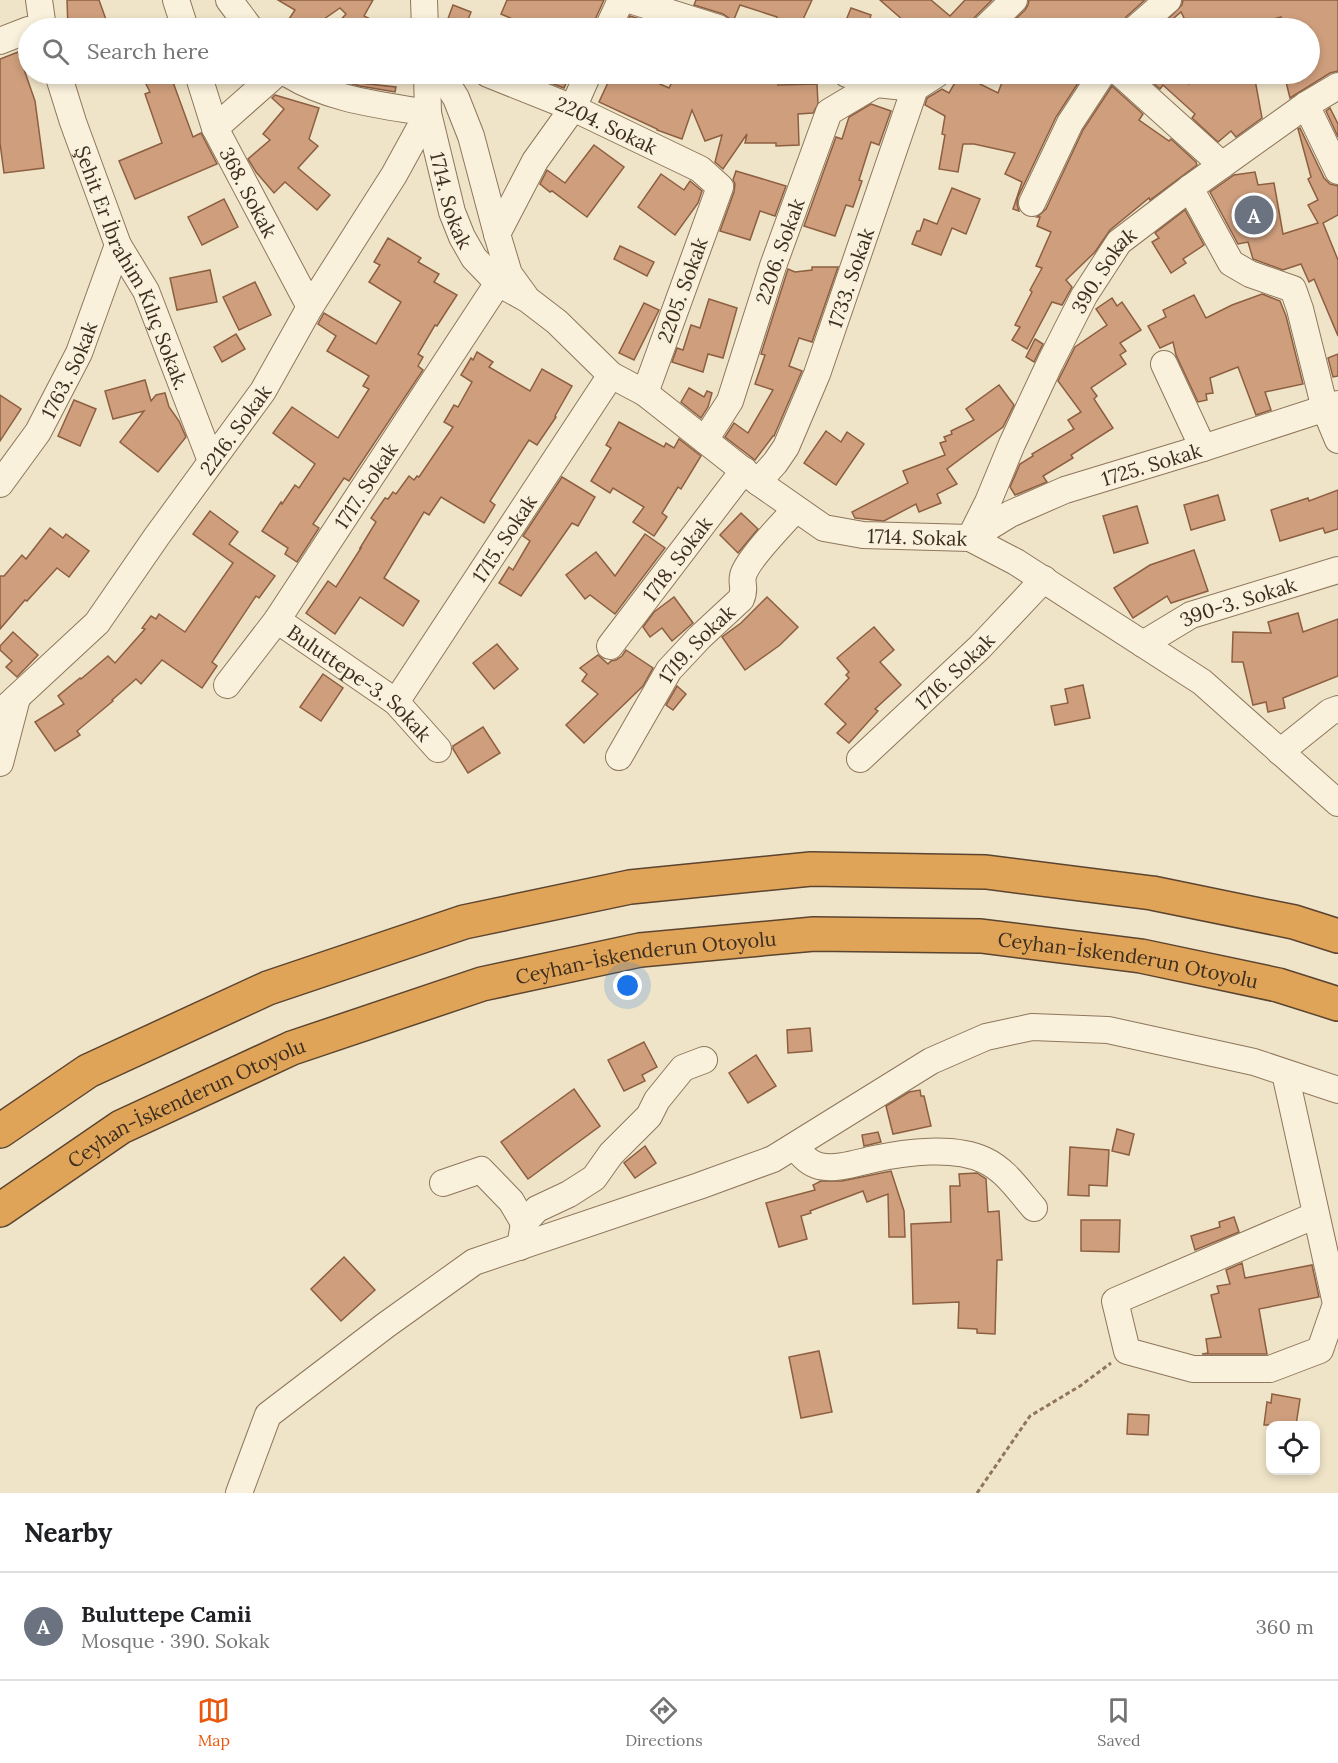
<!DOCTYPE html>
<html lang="en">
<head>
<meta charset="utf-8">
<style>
  :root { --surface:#fff; --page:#f6f6f6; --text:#202124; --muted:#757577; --line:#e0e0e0; --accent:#ea580c }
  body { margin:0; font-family:Lora,serif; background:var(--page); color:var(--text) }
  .controls { position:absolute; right:18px; bottom:18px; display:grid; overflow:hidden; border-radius:12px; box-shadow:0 3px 9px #0003 }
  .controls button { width:54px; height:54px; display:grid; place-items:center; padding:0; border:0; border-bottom:2px solid var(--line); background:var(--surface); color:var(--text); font:30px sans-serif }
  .you { position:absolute; left:628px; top:986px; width:21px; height:21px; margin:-15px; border:4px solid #fff; border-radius:50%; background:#1a73e8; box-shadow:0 0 0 9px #1a73e833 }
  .badge { display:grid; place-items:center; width:39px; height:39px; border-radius:50%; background:var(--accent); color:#fff; font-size:20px; font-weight:700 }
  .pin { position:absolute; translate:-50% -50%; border:3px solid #fff; box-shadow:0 2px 6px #0006 }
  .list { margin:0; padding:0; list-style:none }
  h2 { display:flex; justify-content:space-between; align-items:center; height:78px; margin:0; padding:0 24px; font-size:26px }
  h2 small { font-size:20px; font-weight:400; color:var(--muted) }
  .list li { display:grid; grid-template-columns:39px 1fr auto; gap:18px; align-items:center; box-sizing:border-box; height:108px; padding:0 24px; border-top:2px solid var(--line) }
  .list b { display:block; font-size:22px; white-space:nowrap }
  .list p { margin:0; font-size:20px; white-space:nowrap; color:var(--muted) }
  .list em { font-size:20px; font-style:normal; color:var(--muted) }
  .icon { flex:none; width:33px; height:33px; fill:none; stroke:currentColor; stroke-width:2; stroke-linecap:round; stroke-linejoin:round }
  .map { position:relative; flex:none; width:1338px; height:1493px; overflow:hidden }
  .search { position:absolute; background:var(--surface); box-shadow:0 3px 9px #0003; left:18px; right:18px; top:18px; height:66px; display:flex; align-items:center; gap:15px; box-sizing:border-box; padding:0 21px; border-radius:33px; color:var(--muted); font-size:22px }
  .sheet { height:186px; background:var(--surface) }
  nav { display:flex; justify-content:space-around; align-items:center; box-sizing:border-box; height:84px; border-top:2px solid var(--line); background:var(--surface); font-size:16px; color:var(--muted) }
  nav a { display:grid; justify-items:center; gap:3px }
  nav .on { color:var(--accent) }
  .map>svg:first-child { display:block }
  .building { fill:#cf9f7d; stroke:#8d5f41; stroke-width:1.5 }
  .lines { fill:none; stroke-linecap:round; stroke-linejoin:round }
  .minor-casing { stroke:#8d765c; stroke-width:28 }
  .highway-casing { stroke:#5b4430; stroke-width:36 }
  .path { stroke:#8d765c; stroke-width:3; stroke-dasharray:4.5 3; stroke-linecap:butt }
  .minor { stroke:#faf1dc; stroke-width:26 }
  .highway { stroke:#e0a458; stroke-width:33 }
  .labels { text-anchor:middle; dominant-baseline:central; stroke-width:4.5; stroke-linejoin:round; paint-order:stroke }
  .street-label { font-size:20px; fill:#3d2e20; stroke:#f7eed8 }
</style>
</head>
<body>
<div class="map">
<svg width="1338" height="1493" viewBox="0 0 1338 1493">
  <rect width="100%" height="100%" fill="#f0e4c8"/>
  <g class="building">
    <path d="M67,0H99L109,28H68Z"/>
    <path d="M278,0H373L364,16L388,28H333L346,14L340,8L311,28H283L295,10Z"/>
    <path d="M507,0H604L594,22L593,28H534L501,14Z"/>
    <path d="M696,0H812L799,28H772L777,17L740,5L732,24L729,18L723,14L694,5Z"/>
    <path d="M880,0H931L950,16L965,0H992L974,18L971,23L970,28H897L904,21Z"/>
    <path d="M1029,0H1145L1126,17L1121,28H1006L1025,10L1028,5Z"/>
    <path d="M1183,0H1338V71L1330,73L1290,98L1284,74H1310V28H1282L1281,17L1246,26L1247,28H1189L1181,12L1168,23L1166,21L1182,5Z"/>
    <path d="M453,5L471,12L465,28H456L446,24Z"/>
    <path d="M851,8L871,15L867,28H843Z"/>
    <path d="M630,16L670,28H624Z"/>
    <path d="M18,52L35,101L44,168L4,173L0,143V59Z"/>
    <path d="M141,74H170L193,137L201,133L217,164L135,199L119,161L162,143L145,94L150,92Z"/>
    <path d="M321,74H350L340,80Z"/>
    <path d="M527,74H570L564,88Z"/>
    <path d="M612,74H620L636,80L639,75L669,88L676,74H782L778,85L817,84L818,104L813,113L798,114L799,145L776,146V143H745L747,134L723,169L715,162L722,135L705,141L692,110L682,139L657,130V129L599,102Z"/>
    <path d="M960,74L998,93L1005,74H1084L1056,117L1018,197L1017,204L1019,211L1013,209L1022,182L1005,174L1015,153L974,144H963L958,172L939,169L945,135L942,134L945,116L925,105L927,98L942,89L949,93Z"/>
    <path d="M1158,74H1178L1189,84L1199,74H1254L1262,118L1236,137L1231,131L1218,142L1192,118L1195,114L1163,85L1160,89L1151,81Z"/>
    <path d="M341,81L396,87L395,92L360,86Z"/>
    <path d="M1112,86L1143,114L1139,120L1169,141L1171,139L1196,162L1197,165L1150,200L1149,198L1110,230L1095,252L1066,280L1072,287L1062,305L1052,302L1027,349L1012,340L1020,327L1015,325L1032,292L1030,290L1042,268L1036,266L1051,232L1037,226L1040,217H1037L1046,209L1083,130Z"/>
    <path d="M275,95L319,108L309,139L318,146L298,168L330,195L317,210L285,182L274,193L256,172L248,159L270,140L263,134L284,109L272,98Z"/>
    <path d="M871,104L891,111L879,145L871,142L859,180L862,181L853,207L846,205L835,236L804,226L836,137L842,139L849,117Z"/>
    <path d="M1330,108L1338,124V137L1326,111Z"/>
    <path d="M1300,128L1324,178L1330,184L1338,186V215L1323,223L1338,260V336L1314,279L1309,282L1301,264L1283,270L1253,259L1248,242L1238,244L1210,192L1234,175L1255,172L1258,185L1274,183L1283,234L1318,223L1308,205L1318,200L1308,179L1311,177L1298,129Z"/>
    <path d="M594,145L624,167L587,217L552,191L550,192L540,184L547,170L565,183Z"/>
    <path d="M736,171L786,186L775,216L760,211L750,240L720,231L734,192L735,184L733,180Z"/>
    <path d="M661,174L684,190L690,181L702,191L698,203L675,235L638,207Z"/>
    <path d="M952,188L980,199L966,234L952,228L941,255L912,244L917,231H920L924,219L937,224Z"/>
    <path d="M224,199L238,227L202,245L188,217Z"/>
    <path d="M1185,210L1204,245L1183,259L1186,263L1171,273L1152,242L1159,238L1155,233Z"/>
    <path d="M388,238L421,258L418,262L439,274L434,282L457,295L437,326L435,325L418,354L423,357L418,366L423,370L349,481L344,478L313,524L319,528L297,562L285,554L288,548L262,531L281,502L282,504L295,485L299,488L315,464L273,433L292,407L338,438L369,389L363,386L369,376L327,351L336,336L318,324L324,313L376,344L401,302L369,282L380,265L374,262Z"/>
    <path d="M620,246L654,262L647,276L614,259Z"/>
    <path d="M812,267H838L812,342L799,338L789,366L802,371L774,436H773L755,460L725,437L734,423L748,433L773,390L755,384L765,355L761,354L788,269L795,272L812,270Z"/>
    <path d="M210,270L217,302L177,310L170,278Z"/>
    <path d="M255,282L271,315L239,330L223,297Z"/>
    <path d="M1262,294L1280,301L1286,316L1303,384L1265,392L1271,410L1256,415L1238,367L1210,378L1213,393L1206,394L1207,400L1198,402L1176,355L1173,342L1160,348L1148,326L1166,317L1163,310L1194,295L1206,318L1232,305Z"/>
    <path d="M1112,298L1117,306L1122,302L1141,330L1120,343L1126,351L1120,355L1126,364L1091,388L1097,396L1094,399L1113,428L1071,455L1073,458L1043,476L1047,482L1015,495L1010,487L1020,464L1033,456L1032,454L1074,429L1068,420L1081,412L1058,381L1075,347L1107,325L1096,309Z"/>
    <path d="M709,299L737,308L723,358L708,354L703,372L672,362L677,348L683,350L691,325L700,328Z"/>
    <path d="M644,303L659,310L634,360L619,353Z"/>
    <path d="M236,334L245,349L222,362L214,347Z"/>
    <path d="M1035,339L1043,344L1034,362L1026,357Z"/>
    <path d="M477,352L493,362L489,367L530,391L542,369L572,386L555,416L556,417L537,445L529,440L490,501L495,505L484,523L441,497L429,515L424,512L384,578L419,601L403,626L360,597L335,634L306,613L328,581L336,587L361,548H360L376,522L371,518L385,498L388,499L393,492L396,494L409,476L414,480L417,476L419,477L453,427L444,422L454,405L458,407L472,382L461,375L471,358L473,360Z"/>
    <path d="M1338,354V376L1333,377L1328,358Z"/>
    <path d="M145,380L151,401L156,395L165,393L169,407L179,421L186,437L158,472L120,442L144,411L113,419L105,391Z"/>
    <path d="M999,385L1014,405L1003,427L947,469L957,484L937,494L941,503L919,512L916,504L884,521L855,518L852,512L908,483L903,471L945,455L940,443L946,441L944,437L952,434L951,431L974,420L966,409Z"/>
    <path d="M689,388L704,397L707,391L712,393L708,407L701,418L681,402Z"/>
    <path d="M0,395L21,409L0,441Z"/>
    <path d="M74,400L96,409L80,446L58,436Z"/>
    <path d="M619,422L664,447L666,443L674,448L679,439L701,456L681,489L678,487L662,513L667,517L654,536L633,522L644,507L613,488L610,493L591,481L611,448L606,445Z"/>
    <path d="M826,431L841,442L847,432L864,444L836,485L804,463Z"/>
    <path d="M562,477L595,497L578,526L572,523L521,596L499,583L509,567L513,570L530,541L523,536Z"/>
    <path d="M1338,490V529L1325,533L1323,528L1280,541L1271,510L1308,498L1309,501Z"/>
    <path d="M1218,495L1225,520L1191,530L1184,505Z"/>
    <path d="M1137,506L1148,543L1114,553L1103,516Z"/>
    <path d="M210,511L238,532L229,544L275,576L259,598L256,596L212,662L217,666L202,688L162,660L141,684L136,679L112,700L113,701L77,731L80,735L55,751L35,722L64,704L58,696L80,678L81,679L108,656L115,663L145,629L142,628L151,616L156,619L159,614L185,632L233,563L193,534Z"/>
    <path d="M741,513L758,529L738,553L720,535Z"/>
    <path d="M50,528L63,538L66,534L89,551L69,577L57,568L27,601L25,600L0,629V576H4L22,555L26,559Z"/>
    <path d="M645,534L665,548L615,614L590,595L585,599L566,575L596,552L615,576Z"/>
    <path d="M1194,550L1208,591L1171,603L1167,596L1133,618L1114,588L1150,565Z"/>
    <path d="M674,597L693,623L672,641L662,628L650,637L643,627L654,612Z"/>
    <path d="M767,597L798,627L780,645L745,670L722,637L741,623Z"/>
    <path d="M1298,613L1303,632L1338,619V676L1283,698L1285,708L1268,712L1266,702L1253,705L1243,662H1232L1233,632L1271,633L1268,622Z"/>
    <path d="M874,627L894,650L880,662L901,685L875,709L878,711L849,743L837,733L846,724L825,704L849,678L846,675L849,672L837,658Z"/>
    <path d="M13,632L38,655L17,677L6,667L12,661L0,650V646Z"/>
    <path d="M497,644L518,669L494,689L473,663Z"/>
    <path d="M626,650L653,668L643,686L584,743L566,725L598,694L582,681L587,674L580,668L598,655L608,664L611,661L616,660L622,656Z"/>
    <path d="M323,674L343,688L321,721L300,707Z"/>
    <path d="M1083,685L1090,718L1055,725L1051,706L1068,703L1065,689Z"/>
    <path d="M677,686L686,694L673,710L666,705Z"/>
    <path d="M483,727L500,753L468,773L453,749V746Z"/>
    <path d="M810,1028L812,1051L788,1053L787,1030Z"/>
    <path d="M644,1042L657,1067L642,1075L645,1081L624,1091L608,1060Z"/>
    <path d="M756,1055L776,1086L748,1103L729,1073Z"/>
    <path d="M574,1089L600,1126L528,1179L501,1142Z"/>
    <path d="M920,1090L921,1096H924L931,1126L893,1134L886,1106L909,1092Z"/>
    <path d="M1117,1129L1134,1134L1129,1155L1112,1151Z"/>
    <path d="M878,1132L881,1142L864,1146L862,1135Z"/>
    <path d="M645,1146L656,1163L635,1178L624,1163Z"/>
    <path d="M1070,1147L1109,1150L1107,1186L1089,1185V1196L1068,1195Z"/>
    <path d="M891,1171L904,1211L905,1237H889L888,1194L867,1202L863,1191L810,1211L811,1213L801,1216L807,1239L779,1247L766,1203L815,1190L813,1185L821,1181H842Z"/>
    <path d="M977,1173L986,1179L988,1212L999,1211L1002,1260H997L995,1334L977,1333V1329L958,1328L959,1302L913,1304L911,1224L951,1222L950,1186H960L959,1174Z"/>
    <path d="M1234,1217L1239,1232L1195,1250L1191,1236L1220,1227L1219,1222Z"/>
    <path d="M1081,1220H1120L1119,1252L1081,1251Z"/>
    <path d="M344,1257L375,1290L341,1321L311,1289Z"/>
    <path d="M1242,1263L1245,1278L1312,1265L1319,1297L1259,1309L1267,1354H1202L1208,1353L1206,1339L1221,1337L1211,1295L1219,1293L1217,1286L1230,1284L1226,1270Z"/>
    <path d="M819,1351L832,1412L801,1418L789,1357Z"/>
    <path d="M1272,1394L1300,1399L1296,1425H1264L1267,1402L1271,1403Z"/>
    <path d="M1128,1414L1149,1415L1148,1435L1127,1434Z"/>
  </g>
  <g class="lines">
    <defs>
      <g id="minor">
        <path d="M39,0L43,28"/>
        <path d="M176,0L185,28"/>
        <path d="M229,0L250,28"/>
        <path d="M424,0L425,28"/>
        <path d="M630,0L718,28"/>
        <path d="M608,28L621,0"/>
        <path d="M985,28L1014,0"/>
        <path d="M1136,28L1168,0"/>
        <path d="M0,41L28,30"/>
        <path id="s1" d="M58,74L73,122L118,245L146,291L211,461"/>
        <path id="s2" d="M198,74L215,128L310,307"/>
        <path id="s3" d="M427,74L428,113L452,212L462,237L474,258L498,283L527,299L557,322L611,375L645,393L758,482L824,528L863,535L970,538L1016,562L1202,682L1338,803"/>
        <path d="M441,74L456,98L471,136L497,234L509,274L525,296"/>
        <path id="s4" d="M488,74L573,108L700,169L720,187L645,393"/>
        <path d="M847,74L876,84L915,88"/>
        <path d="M1121,74L1222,165"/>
        <path d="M1306,105L1338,171"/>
        <path d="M215,128L276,74"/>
        <path d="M1190,188L1231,263L1250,274L1293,289L1300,309L1325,409L1338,440"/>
        <path d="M1032,203L1070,123L1102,74"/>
        <path d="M497,234L535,161L573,108L588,74"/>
        <path d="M1164,364L1203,448"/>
        <path id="s5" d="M705,440L730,401L773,266L829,112L876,84"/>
        <path id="s6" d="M758,482L775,463L786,447L817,374L915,88L937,74"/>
        <path id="s7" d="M0,484L38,432L79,353L118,245"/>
        <path id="s8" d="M970,538L988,502L1012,444L1050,363L1084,296L1119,242L1190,188L1306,105L1338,86"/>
        <path id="s9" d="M971,538L1010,514L1065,490L1203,448L1338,404"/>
        <path id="s10" d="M277,620L396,702L438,749"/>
        <path id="s11" d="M1143,644L1191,615L1338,570"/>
        <path id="s12" d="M610,646L744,470"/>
        <path id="s13" d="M227,685L277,620L498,283"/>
        <path id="s14" d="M396,702L611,375"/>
        <path id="s15" d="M0,713L97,623L157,536L263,391L310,307L394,175L428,113C381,105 330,100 288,74"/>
        <path d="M1280,752L1330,712L1338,709"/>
        <path id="s16" d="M619,757L669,670L700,637L741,599C746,588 741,585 743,576C746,561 784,522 796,509"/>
        <path id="s17" d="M860,759L980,647L1044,579"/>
        <path d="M0,763L17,698"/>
        <path d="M1285,1073L1336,1304L1320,1350L1270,1369H1193L1127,1351L1115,1301L1316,1215"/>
        <path d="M795,1146C801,1155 808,1163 819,1166C837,1170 856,1163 874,1159C906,1152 954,1146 984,1160C1006,1170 1019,1191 1034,1208"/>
        <path d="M443,1183L481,1170L511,1201L524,1223"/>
        <path d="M520,1247L524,1223L537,1209L569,1194L594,1178L611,1154L649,1116L657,1100L683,1068L704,1060"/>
        <path d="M239,1493L268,1415L386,1325L474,1262L699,1186L773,1159L931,1061L986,1037L1032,1027L1108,1030L1254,1062L1338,1090"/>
      </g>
      <g id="highway">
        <path d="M0,1131L88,1071L268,988L464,922L630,887L811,869L986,872L1152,893L1294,922L1338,936"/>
        <path id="s18" d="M0,1210L121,1127L292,1048L482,984L640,950L814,934L981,936L1141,956L1278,985L1338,1004"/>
      </g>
    </defs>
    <use href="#minor" class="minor-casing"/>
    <use href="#highway" class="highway-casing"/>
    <path class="path" d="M977,1493L1030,1416L1080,1386L1111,1363"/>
    <use href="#minor" class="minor"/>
    <use href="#highway" class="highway"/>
  </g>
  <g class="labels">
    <g class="street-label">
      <text stroke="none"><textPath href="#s4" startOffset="129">2204. Sokak</textPath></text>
      <text stroke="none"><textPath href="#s2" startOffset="129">368. Sokak</textPath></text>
      <text stroke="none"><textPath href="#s3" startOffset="129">1714. Sokak</textPath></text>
      <text stroke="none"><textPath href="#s5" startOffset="204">2206. Sokak</textPath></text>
      <text stroke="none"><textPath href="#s1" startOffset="208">Şehit Er İbrahim Kılıç Sokak.</textPath></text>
      <text stroke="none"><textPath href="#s8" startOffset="300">390. Sokak</textPath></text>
      <text stroke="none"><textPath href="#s6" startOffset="226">1733. Sokak</textPath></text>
      <text transform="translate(682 290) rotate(-70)">2205. Sokak</text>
      <text stroke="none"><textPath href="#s7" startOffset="134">1763. Sokak</textPath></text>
      <text stroke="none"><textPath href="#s15" startOffset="370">2216. Sokak</textPath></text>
      <text stroke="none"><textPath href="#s9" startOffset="196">1725. Sokak</textPath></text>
      <text stroke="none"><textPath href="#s13" startOffset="243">1717. Sokak</textPath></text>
      <text stroke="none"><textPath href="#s14" startOffset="196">1715. Sokak</textPath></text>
      <text stroke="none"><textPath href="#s3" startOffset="730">1714. Sokak</textPath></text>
      <text stroke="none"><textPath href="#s12" startOffset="110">1718. Sokak</textPath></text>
      <text stroke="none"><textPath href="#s11" startOffset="105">390-3. Sokak</textPath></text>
      <text stroke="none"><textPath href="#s16" startOffset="138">1719. Sokak</textPath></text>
      <text stroke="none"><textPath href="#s17" startOffset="129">1716. Sokak</textPath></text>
      <text stroke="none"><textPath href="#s10" startOffset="104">Buluttepe-3. Sokak</textPath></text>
      <text stroke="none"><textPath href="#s18" startOffset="702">Ceyhan-İskenderun Otoyolu</textPath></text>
      <text stroke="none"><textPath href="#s18" startOffset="1188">Ceyhan-İskenderun Otoyolu</textPath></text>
      <text stroke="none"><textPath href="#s18" startOffset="216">Ceyhan-İskenderun Otoyolu</textPath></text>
    </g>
  </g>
</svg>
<div class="controls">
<button><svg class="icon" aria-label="locate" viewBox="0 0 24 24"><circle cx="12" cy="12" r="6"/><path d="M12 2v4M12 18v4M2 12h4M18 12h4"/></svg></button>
</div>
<div class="you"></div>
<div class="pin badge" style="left:1254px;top:215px;background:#6b7280">A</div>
<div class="search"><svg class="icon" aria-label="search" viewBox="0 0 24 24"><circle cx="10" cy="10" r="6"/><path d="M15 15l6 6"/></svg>Search here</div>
</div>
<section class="sheet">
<h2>Nearby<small></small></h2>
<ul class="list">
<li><span class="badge" style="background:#6b7280">A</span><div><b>Buluttepe Camii</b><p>Mosque · 390. Sokak</p></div><em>360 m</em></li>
</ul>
</section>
<nav>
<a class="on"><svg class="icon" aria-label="map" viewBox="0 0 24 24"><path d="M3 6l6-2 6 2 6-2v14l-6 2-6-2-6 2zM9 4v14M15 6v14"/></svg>Map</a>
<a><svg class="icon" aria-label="directions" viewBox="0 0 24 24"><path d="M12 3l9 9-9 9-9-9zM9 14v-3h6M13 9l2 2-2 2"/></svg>Directions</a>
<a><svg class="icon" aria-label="saved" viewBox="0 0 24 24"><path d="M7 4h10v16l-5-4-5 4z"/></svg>Saved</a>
</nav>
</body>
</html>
